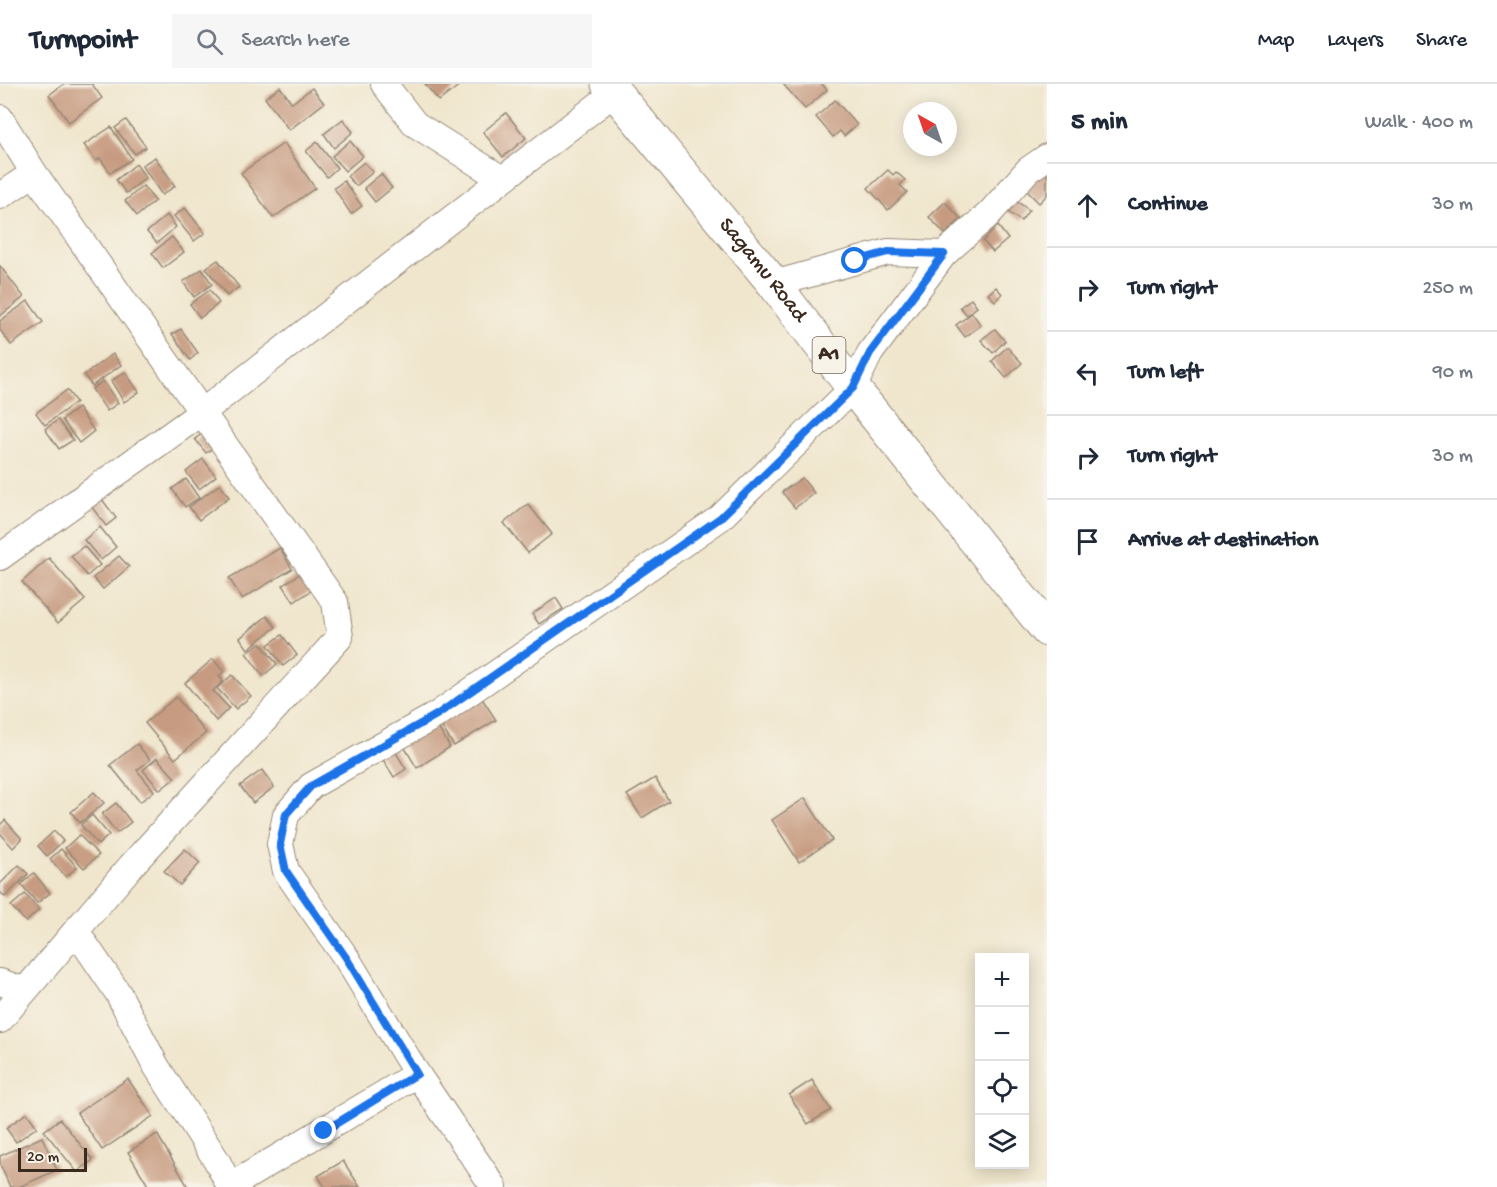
<!DOCTYPE html>
<html lang="en">
<head>
<meta charset="utf-8">
<style>
  :root { --surface:#fff; --page:#f6f6f7; --text:#1f2937; --muted:#747a83; --line:#e0e1e3 }
  body { margin:0; font-family:"Gochi Hand",sans-serif; background:var(--page); color:var(--text) }
  .controls { position:absolute; right:18px; bottom:18px; display:grid; overflow:hidden; border-radius:0px; box-shadow:0 3px 15px #0003 }
  .controls button { width:54px; height:54px; display:grid; place-items:center; padding:0; border:0; border-bottom:2px solid var(--line); background:var(--surface); color:var(--text); font:30px sans-serif }
  .compass { position:absolute; left:903px; top:18px; width:54px; height:54px; border-radius:50%; background:var(--surface); box-shadow:0 3px 15px #0003; rotate:320deg }
  .scale { position:absolute; left:18px; bottom:15px; width:69px; box-sizing:border-box; padding-left:6px; border:3px solid #3b2a1e; border-top:0; font-size:16px; line-height:21px; white-space:nowrap; color:#3b2a1e; -webkit-text-stroke:4px #f7f3e8; paint-order:stroke }
  .stop { position:absolute; width:18px; height:18px; margin:-14px; border:4px solid #1a73e8; border-radius:50%; background:#fff }
  .stop.end { background:#1a73e8; border-color:#fff; box-shadow:0 2px 6px #0008 }
  .list { margin:0; padding:0; list-style:none }
  h2 { display:flex; justify-content:space-between; align-items:center; height:78px; margin:0; padding:0 24px; font-size:26px }
  h2 small { font-size:20px; font-weight:400; color:var(--muted) }
  .list li { display:grid; grid-template-columns:39px 1fr auto; gap:18px; align-items:center; box-sizing:border-box; height:84px; padding:0 24px; border-top:2px solid var(--line) }
  .list b { display:block; font-size:22px; white-space:nowrap }
  .list em { font-size:20px; font-style:normal; color:var(--muted) }
  .icon { flex:none; width:33px; height:33px; fill:none; stroke:currentColor; stroke-width:2; stroke-linecap:round; stroke-linejoin:round }
  .map { position:relative; flex:none; width:1047px; height:1103px; overflow:hidden }
  header { display:flex; align-items:center; gap:36px; box-sizing:border-box; height:84px; padding:0 30px; background:var(--surface); border-bottom:2px solid var(--line) }
  header strong { font-size:28px }
  nav { display:flex; gap:33px; margin-inline-start:auto; font-size:21px }
  .search { width:420px; height:54px; background:var(--page); display:flex; align-items:center; gap:15px; box-sizing:border-box; padding:0 21px; border-radius:0px; color:var(--muted); font-size:22px }
  main { display:flex }
  aside { flex:1; background:var(--surface) }
  .map>svg:first-child { display:block }
  .building { fill:#c79b81 }
  .lines { fill:none; stroke-linecap:round; stroke-linejoin:round }
  .minor-casing { stroke:#968876; stroke-width:28 }
  .trunk-casing { stroke:#968876; stroke-width:35 }
  .minor { stroke:#fff; stroke-width:26 }
  .trunk { stroke:#fff; stroke-width:33 }
  .route { stroke:#1a73e8; stroke-width:8 }
  .labels { text-anchor:middle; dominant-baseline:central; stroke-width:5; stroke-linejoin:round; paint-order:stroke }
  .shield { fill:#f7f3e8; stroke:#73665b; stroke-width:1.5 }
  .shield-label { font-size:21px; font-weight:bold; fill:#3b2a1e }
  .street-label { font-size:22px; fill:#3b2a1e; stroke:#f7f3e8 }
</style>
</head>
<body>
<header>
<strong>Turnpoint</strong>
<div class="search"><svg class="icon" aria-label="search" viewBox="0 0 24 24"><circle cx="10" cy="10" r="6"/><path d="M15 15l6 6"/></svg>Search here</div>
<nav><a>Map</a><a>Layers</a><a>Share</a></nav>
</header>
<main>
<div class="map">
<svg width="1047" height="1103" viewBox="0 0 1047 1103">
  <rect width="100%" height="100%" fill="#f7f3e8"/>
  <filter id="ink" filterUnits="userSpaceOnUse"><feTurbulence type="fractalNoise" baseFrequency=".0167" numOctaves="2"/><feDisplacementMap in="SourceGraphic" scale="12" xChannelSelector="R" yChannelSelector="G"/><feConvolveMatrix kernelMatrix="1 2 1 2 8 2 1 2 1" color-interpolation-filters="sRGB"/></filter>
  <filter id="wash" filterUnits="userSpaceOnUse"><feTurbulence type="fractalNoise" baseFrequency=".008" numOctaves="4" result="noise"/><feDisplacementMap in="SourceGraphic" scale="24" xChannelSelector="R" yChannelSelector="G"/><feGaussianBlur stdDeviation="1.35" result="paint"/><feColorMatrix in="noise" values="0 0 0 0 0 0 0 0 0 0 0 0 0 0 0 0 0 1.4 0 .05"/><feComposite in="paint" operator="in"/></filter>
  <g filter="url(#wash)">
    <rect width="100%" height="100%" fill="#f0e6cd"/>
    <g id="blocks">
      <g class="building">
        <path d="M64,0H92L102,14L69,38L49,11Z"/>
        <path d="M425,0H461L439,17Z"/>
        <path d="M783,0H822L827,6L805,25Z"/>
        <path d="M280,3L292,19L312,4L324,19L289,46L265,14Z"/>
        <path d="M835,16L857,41L844,52L840,47L833,53L816,33Z"/>
        <path d="M506,29L526,54L503,73L483,48Z"/>
        <path d="M343,35L353,48L334,64L324,50Z"/>
        <path d="M126,36L146,63L135,70L115,44Z"/>
        <path d="M111,43L132,75L110,89L100,74L96,77L84,61Z"/>
        <path d="M350,57L363,72L345,87L332,72Z"/>
        <path d="M317,58L337,84L327,93L306,67Z"/>
        <path d="M284,59L315,104L273,134L241,89Z"/>
        <path d="M155,73L175,102L162,111L142,81Z"/>
        <path d="M364,78L373,88L356,102L347,92Z"/>
        <path d="M136,80L146,94L126,109L116,96Z"/>
        <path d="M1047,85V111L1039,119L1026,106Z"/>
        <path d="M888,86L893,91L896,88L905,96L900,101L907,108L888,126L868,104Z"/>
        <path d="M381,90L392,104L375,118L364,104Z"/>
        <path d="M344,97L362,122L351,130L334,104Z"/>
        <path d="M143,102L155,117L137,132L125,117Z"/>
        <path d="M1012,114L1029,126L1021,137L1004,125Z"/>
        <path d="M945,118L961,135L945,150L929,133Z"/>
        <path d="M185,124L205,149L194,157L174,132Z"/>
        <path d="M167,131L176,143L157,159L147,148Z"/>
        <path d="M998,142L1008,155L993,168L983,157Z"/>
        <path d="M172,153L184,168L163,184L152,169Z"/>
        <path d="M218,176L239,203L227,212L206,184Z"/>
        <path d="M0,182L24,213L0,232Z"/>
        <path d="M202,185L212,200L194,213L183,198Z"/>
        <path d="M996,203L1002,210L995,217L988,210Z"/>
        <path d="M210,206L219,219L200,234L190,220Z"/>
        <path d="M971,215L977,223L967,231L960,223Z"/>
        <path d="M28,217L43,238L11,261L0,246V237Z"/>
        <path d="M972,229L981,241L965,253L956,241Z"/>
        <path d="M181,245L198,269L190,276L172,250Z"/>
        <path d="M995,245L1005,257L993,269L981,256Z"/>
        <path d="M1007,263L1022,279L1006,294L992,277Z"/>
        <path d="M113,270L121,281L92,302L84,291Z"/>
        <path d="M125,288L139,308L124,318L111,297Z"/>
        <path d="M103,297L118,319L107,327L92,305Z"/>
        <path d="M67,306L76,318L45,341L36,329Z"/>
        <path d="M78,324L94,347L79,359L62,336Z"/>
        <path d="M58,336L73,356L59,365L45,345Z"/>
        <path d="M204,348L215,362L206,369L195,355Z"/>
        <path d="M203,375L216,392L199,405L186,388Z"/>
        <path d="M802,394L814,409L795,424L782,408Z"/>
        <path d="M186,395L199,414L185,423L172,405Z"/>
        <path d="M220,400L229,413L199,436L189,423Z"/>
        <path d="M101,414L116,434L106,442L91,422Z"/>
        <path d="M528,420L552,450L528,469L504,439Z"/>
        <path d="M100,443L116,463L101,476L84,456Z"/>
        <path d="M84,462L100,481L87,492L71,472Z"/>
        <path d="M280,464L292,485L242,515L229,494Z"/>
        <path d="M119,472L129,483L103,505L93,494Z"/>
        <path d="M49,474L85,516L58,539L22,498Z"/>
        <path d="M301,489L312,506L294,518L283,501Z"/>
        <path d="M556,514L563,525L539,540L532,530Z"/>
        <path d="M267,532L276,543L248,565L240,554Z"/>
        <path d="M282,551L297,571L283,582L268,561Z"/>
        <path d="M260,559L277,580L263,592L246,569Z"/>
        <path d="M213,575L224,588L219,592L223,597L213,607L229,624L216,637L185,599Z"/>
        <path d="M232,591L251,612L236,625L217,604Z"/>
        <path d="M176,613L206,649L175,675L145,639Z"/>
        <path d="M481,613L496,636L454,662L439,639Z"/>
        <path d="M436,640L450,663L417,684L403,661Z"/>
        <path d="M137,660L150,676L137,686L154,707L140,718L110,681Z"/>
        <path d="M392,662L406,685L394,693L380,671Z"/>
        <path d="M157,674L175,694L160,706L143,686Z"/>
        <path d="M262,686L274,703L253,719L240,702Z"/>
        <path d="M655,694L669,717L642,734L627,711Z"/>
        <path d="M94,708L104,719L80,739L71,728Z"/>
        <path d="M805,714L832,756L799,778L772,736Z"/>
        <path d="M116,719L131,738L117,749L102,730Z"/>
        <path d="M92,731L109,751L98,761L81,741Z"/>
        <path d="M5,736L22,755L13,764L0,749V741Z"/>
        <path d="M54,747L63,757L47,772L38,762Z"/>
        <path d="M79,751L99,771L84,784L65,764Z"/>
        <path d="M61,765L77,783L66,793L50,775Z"/>
        <path d="M185,765L200,779L180,801L164,787Z"/>
        <path d="M19,781L28,790L5,813L0,808V800Z"/>
        <path d="M34,789L50,809L37,819L21,800Z"/>
        <path d="M25,810L39,826L26,838L11,822Z"/>
        <path d="M128,995L153,1032L102,1066L77,1029Z"/>
        <path d="M812,996L831,1026L808,1040L789,1011Z"/>
        <path d="M27,1029L37,1043L16,1058L6,1044Z"/>
        <path d="M60,1035L93,1076L77,1088L44,1047Z"/>
        <path d="M157,1050L187,1101L183,1103H149L128,1068Z"/>
        <path d="M42,1053L57,1086L19,1103H10L0,1080V1072Z"/>
        <path d="M343,1077L360,1103H325L318,1092Z"/>
      </g>
    </g>
  </g>
  <g filter="url(#ink)">
    <use href="#blocks" fill-opacity="0" stroke="#968876" stroke-width="1.5"/>
    <g class="lines">
      <defs>
        <g id="minor">
          <path d="M384,0L415,40L502,95"/>
          <path d="M0,34L34,89L335,518L340,553L131,782L0,936"/>
          <path d="M0,112L34,89"/>
          <path d="M774,200L888,168L944,170"/>
          <path d="M0,473L201,329L614,9"/>
          <path d="M76,847L118,909L156,982L217,1077L230,1103"/>
          <path d="M0,898L23,906"/>
          <path d="M229,1103L417,990"/>
          <path d="M494,1103L417,990L347,875L286,787L280,760L286,731L311,702L438,630L720,434L853,304L870,269L944,170L989,130L1028,86L1047,73"/>
        </g>
        <g id="trunk">
          <path id="s1" d="M608,0L774,200L853,304L1047,546"/>
        </g>
      </defs>
      <use href="#minor" class="minor-casing"/>
      <use href="#trunk" class="trunk-casing"/>
      <use href="#minor" class="minor"/>
      <use href="#trunk" class="trunk"/>
    </g>
  </g>
  <g class="lines" filter="url(#ink)">
    <path class="route" d="M324,1047L417,990L347,875L286,787L280,760L286,730L311,702L438,630L720,434L853,304L870,269L944,170L888,168L855,177"/>
  </g>
  <g class="labels">
    <rect class="shield" x="812.5" y="253" width="33" height="36" rx="4.5"/>
    <g class="shield-label">
      <text x="829" y="271">A1</text>
    </g>
    <g class="street-label">
      <text stroke="none"><textPath href="#s1" startOffset="242">Sagamu Road</textPath></text>
    </g>
  </g>
</svg>
<div class="controls">
<button>+</button>
<button>−</button>
<button><svg class="icon" aria-label="locate" viewBox="0 0 24 24"><circle cx="12" cy="12" r="6"/><path d="M12 2v4M12 18v4M2 12h4M18 12h4"/></svg></button>
<button><svg class="icon" aria-label="layers" viewBox="0 0 24 24"><path d="M12 4l9 5-9 5-9-5zM3 14l9 5 9-5"/></svg></button>
</div>
<svg class="compass" viewBox="-18 -18 36 36"><path d="M0-13l5 13h-10z" fill="#e53935"/><path d="M0 13l5-13h-10z" fill="#747a83"/></svg>
<div class="scale">20 m</div>
<div class="stop" style="left:855px;top:177px"></div>
<div class="stop end" style="left:324px;top:1047px"></div>
</div>
<aside>
<h2>5 min<small>Walk · 400 m</small></h2>
<ul class="list">
<li><svg class="icon" aria-label="ahead" viewBox="0 0 24 24"><path d="M12 20V5M6 11l6-6 6 6"/></svg><div><b>Continue</b></div><em>30 m</em></li>
<li><svg class="icon" aria-label="right" viewBox="0 0 24 24"><path d="M7 20v-9h11M14 6l5 5-5 5"/></svg><div><b>Turn right</b></div><em>250 m</em></li>
<li><svg class="icon" aria-label="left" viewBox="0 0 24 24"><path d="M17 20v-9H6M10 6l-5 5 5 5"/></svg><div><b>Turn left</b></div><em>90 m</em></li>
<li><svg class="icon" aria-label="right" viewBox="0 0 24 24"><path d="M7 20v-9h11M14 6l5 5-5 5"/></svg><div><b>Turn right</b></div><em>30 m</em></li>
<li><svg class="icon" aria-label="arrive" viewBox="0 0 24 24"><path d="M6 21V4h12l-3 4 3 4H6"/></svg><div><b>Arrive at destination</b></div></li>
</ul>
</aside>
</main>
</body>
</html>
